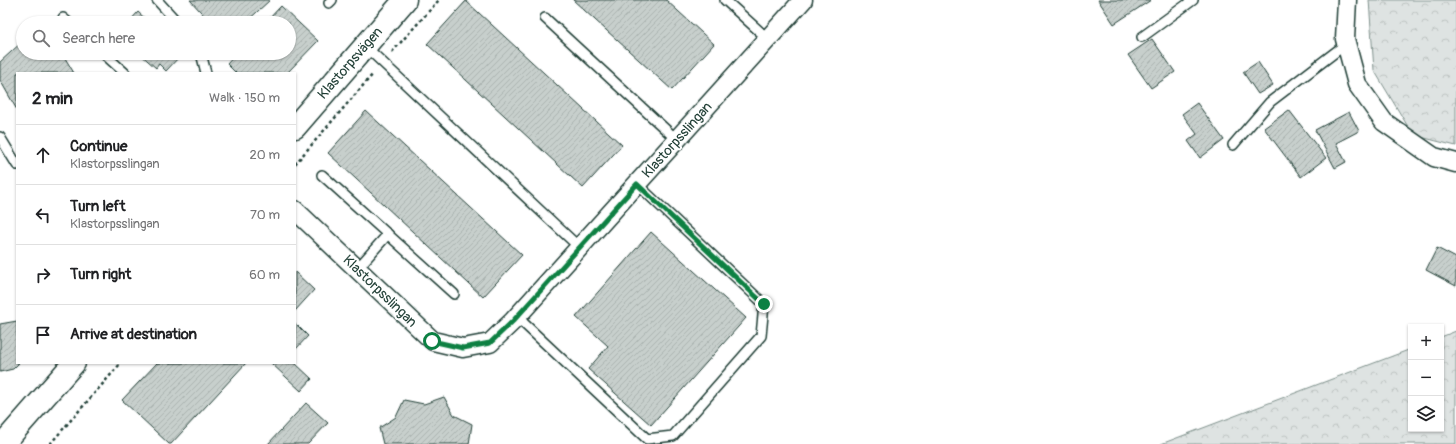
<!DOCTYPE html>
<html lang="en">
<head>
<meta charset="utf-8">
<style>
  :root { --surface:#fff; --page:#f6f6f6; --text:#202124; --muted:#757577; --line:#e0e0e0 }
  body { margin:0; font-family:Pangolin,sans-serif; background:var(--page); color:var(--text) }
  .controls { position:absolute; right:12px; bottom:12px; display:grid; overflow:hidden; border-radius:0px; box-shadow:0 1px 3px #0004 }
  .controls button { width:36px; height:36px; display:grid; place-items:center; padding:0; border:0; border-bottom:1px solid var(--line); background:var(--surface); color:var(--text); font:20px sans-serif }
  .stop { position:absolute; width:12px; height:12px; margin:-9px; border:3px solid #0b8043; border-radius:50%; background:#fff }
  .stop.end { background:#0b8043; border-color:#fff; box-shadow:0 1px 4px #0008 }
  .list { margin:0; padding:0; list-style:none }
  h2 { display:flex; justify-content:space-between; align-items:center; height:52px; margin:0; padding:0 16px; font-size:17px }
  h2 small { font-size:13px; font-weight:400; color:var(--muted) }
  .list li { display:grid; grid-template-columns:26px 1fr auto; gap:12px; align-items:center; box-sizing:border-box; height:60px; padding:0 16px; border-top:1px solid var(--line) }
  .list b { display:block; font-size:15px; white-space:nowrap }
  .list p { margin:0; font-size:13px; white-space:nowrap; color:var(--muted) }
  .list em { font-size:13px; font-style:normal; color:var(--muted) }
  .icon { flex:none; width:22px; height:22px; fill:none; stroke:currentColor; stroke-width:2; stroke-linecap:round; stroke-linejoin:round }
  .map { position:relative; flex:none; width:1456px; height:444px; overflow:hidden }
  .search { position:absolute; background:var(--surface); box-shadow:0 1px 3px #0004; left:16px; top:16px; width:280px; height:44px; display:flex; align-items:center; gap:10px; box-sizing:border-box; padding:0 14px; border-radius:22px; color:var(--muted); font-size:15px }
  .panel { position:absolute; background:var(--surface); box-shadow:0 1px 3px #0004; left:16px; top:72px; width:280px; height:292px; border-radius:0px }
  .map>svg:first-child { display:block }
  .forest { fill:url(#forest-crowns); stroke:#7e908b }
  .building { fill:url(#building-hatch); stroke:#1f3d34 }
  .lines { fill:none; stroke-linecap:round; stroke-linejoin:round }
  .lane-casing { stroke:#1f3d34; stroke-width:12 }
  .street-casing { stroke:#1f3d34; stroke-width:21 }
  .secondary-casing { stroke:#1f3d34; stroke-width:25 }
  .path { stroke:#1f3d34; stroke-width:2.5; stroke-dasharray:3 3; stroke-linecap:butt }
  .lane { stroke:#fff; stroke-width:9 }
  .street { stroke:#fff; stroke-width:18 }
  .secondary { stroke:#fff; stroke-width:22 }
  .route { stroke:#0b8043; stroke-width:5 }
  .labels { text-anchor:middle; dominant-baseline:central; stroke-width:4; stroke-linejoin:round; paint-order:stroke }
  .street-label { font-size:14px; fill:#1f3d34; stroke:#fff }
</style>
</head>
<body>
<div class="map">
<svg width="1456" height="444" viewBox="0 0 1456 444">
  <defs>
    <pattern id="forest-crowns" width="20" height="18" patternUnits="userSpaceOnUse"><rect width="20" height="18" fill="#dee3e2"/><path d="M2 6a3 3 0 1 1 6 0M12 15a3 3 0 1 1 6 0" fill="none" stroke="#bec4c2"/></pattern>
    <pattern id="building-hatch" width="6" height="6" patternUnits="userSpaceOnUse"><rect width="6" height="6" fill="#c7cfcc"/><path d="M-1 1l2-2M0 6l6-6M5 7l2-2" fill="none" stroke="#aab3b0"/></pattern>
  </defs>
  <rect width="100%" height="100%" fill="#fff"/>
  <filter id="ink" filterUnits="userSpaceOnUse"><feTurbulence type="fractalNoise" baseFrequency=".025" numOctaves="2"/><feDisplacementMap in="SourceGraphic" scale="8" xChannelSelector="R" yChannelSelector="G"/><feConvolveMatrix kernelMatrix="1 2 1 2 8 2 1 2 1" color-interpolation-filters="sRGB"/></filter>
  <g filter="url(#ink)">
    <g class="forest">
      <path d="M1369,0H1456V146L1413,135L1374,70Z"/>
      <path d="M1456,331V444H1161L1411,349V429H1441V337Z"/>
    </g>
    <g class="building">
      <path d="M190,0H270L245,23H211Z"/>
      <path d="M573,0H666L714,44L672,90Z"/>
      <path d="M1098,0H1151L1114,24Z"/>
      <path d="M466,1L622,145L583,188L427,44Z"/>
      <path d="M281,6L318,41L287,73H236L227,64L237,53H289V23H265Z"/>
      <path d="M138,12L150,23H128Z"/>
      <path d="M1152,39L1175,72L1151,88L1128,55Z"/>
      <path d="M23,41V53H62L74,73H17V110L0,80V62Z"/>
      <path d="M139,53H176L180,56L166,71L159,64L156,68Z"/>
      <path d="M1258,62L1273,85L1258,94L1243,72Z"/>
      <path d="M1197,103L1224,140L1200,158L1188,141L1197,134L1182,114Z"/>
      <path d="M1289,110L1326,158L1301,177L1264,128Z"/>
      <path d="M366,111L522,255L483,297L328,153Z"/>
      <path d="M1349,112L1359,131L1336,143L1346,162L1335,168L1315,130Z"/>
      <path d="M651,232L746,318L651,425L588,369L608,346L576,317Z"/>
      <path d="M1437,248L1456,258V286L1426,270Z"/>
      <path d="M295,272L314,290L295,311Z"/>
      <path d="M17,321V363H19L13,369L0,372V324Z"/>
      <path d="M295,323L308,336L295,350Z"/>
      <path d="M157,363H246L171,444H169L122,400Z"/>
      <path d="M271,363H295L312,379L301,391Z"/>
      <path d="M444,397L454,415L472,424L469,444H383L379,428L396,417L404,400L424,404Z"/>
      <path d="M306,403L328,423L308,444H268Z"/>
    </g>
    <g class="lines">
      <defs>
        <g id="lane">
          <path d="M157,0L178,23"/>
          <path d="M725,0L768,39"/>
          <path d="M329,3L332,0"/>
          <path d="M63,18L69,23"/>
          <path d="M545,18L677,140"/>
          <path d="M1142,37L1193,0"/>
          <path d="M365,46L580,248"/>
          <path d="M103,53L125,73"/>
          <path d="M201,53L206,73"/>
          <path d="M0,137L17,165"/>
          <path d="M1233,145L1270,102L1346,44"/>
          <path d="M322,175L454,294"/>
          <path d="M357,269L388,234"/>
          <path d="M517,317L647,439L673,436L761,336L764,304L637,184"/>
        </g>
        <g id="street">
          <path d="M1347,0L1345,39L1357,84L1384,122L1434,157L1456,163"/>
          <path d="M295,210L433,341L463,348L490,343L513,321L803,0"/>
        </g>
        <g id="secondary">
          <path d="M295,127L405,0"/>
          <path d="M3,444L74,363"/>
        </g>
      </defs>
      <use href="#lane" class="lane-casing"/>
      <use href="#street" class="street-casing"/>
      <use href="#secondary" class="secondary-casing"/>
      <g class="path">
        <path d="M392,52L439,0"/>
        <path d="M295,164L373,74"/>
        <path d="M50,444L121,363"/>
      </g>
      <use href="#lane" class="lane"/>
      <use href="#street" class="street"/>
      <use href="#secondary" class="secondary"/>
    </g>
  </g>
  <g class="lines" filter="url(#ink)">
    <path class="route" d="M432,341L463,348L490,343L513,321L637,184L764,304"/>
  </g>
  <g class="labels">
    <g class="street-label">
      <text transform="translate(350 63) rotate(-49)">Klastorpsvägen</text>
      <text transform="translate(677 140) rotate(-48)">Klastorpsslingan</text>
      <text transform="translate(380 291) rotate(44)">Klastorpsslingan</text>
    </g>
  </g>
</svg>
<div class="controls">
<button>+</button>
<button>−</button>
<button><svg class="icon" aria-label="layers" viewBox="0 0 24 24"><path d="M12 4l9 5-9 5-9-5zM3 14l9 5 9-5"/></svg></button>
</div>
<div class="stop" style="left:432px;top:341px"></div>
<div class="stop end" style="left:764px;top:304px"></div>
<div class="search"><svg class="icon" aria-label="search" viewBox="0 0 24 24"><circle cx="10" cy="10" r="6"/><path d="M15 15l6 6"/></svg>Search here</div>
<section class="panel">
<h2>2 min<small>Walk · 150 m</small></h2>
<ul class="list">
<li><svg class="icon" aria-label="ahead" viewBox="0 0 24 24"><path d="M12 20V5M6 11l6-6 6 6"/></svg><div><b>Continue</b><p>Klastorpsslingan</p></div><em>20 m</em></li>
<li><svg class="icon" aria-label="left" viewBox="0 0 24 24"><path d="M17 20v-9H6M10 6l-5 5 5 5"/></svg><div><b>Turn left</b><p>Klastorpsslingan</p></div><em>70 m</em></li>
<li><svg class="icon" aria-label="right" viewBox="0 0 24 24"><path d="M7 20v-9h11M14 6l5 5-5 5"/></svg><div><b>Turn right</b></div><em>60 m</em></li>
<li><svg class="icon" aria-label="arrive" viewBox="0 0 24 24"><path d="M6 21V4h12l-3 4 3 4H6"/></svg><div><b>Arrive at destination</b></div></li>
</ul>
</section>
</div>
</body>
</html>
